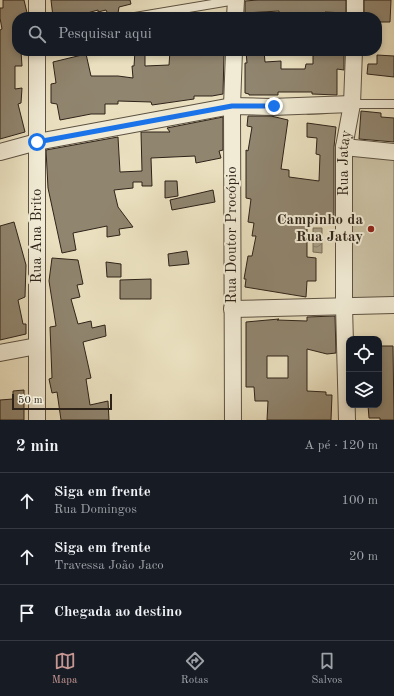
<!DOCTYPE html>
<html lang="pt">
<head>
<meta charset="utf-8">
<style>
  :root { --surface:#171b24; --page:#242831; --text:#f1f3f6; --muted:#9ea1a6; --line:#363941; --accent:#c59692 }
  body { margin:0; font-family:"Old Standard TT",serif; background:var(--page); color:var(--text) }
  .controls { position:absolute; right:12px; bottom:12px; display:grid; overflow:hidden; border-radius:8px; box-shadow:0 2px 6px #0003 }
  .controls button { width:36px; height:36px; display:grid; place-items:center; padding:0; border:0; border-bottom:1px solid var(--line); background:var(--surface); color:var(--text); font:20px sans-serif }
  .scale { position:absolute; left:12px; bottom:10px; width:100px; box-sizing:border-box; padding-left:4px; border:2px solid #2e2319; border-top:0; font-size:11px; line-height:14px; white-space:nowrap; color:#2e2319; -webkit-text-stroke:3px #f1ebd5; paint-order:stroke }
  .stop { position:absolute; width:12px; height:12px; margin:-9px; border:3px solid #1a73e8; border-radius:50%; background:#fff }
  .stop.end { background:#1a73e8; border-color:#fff; box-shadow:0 1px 4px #0008 }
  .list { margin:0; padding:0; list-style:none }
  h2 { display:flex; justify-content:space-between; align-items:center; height:52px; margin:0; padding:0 16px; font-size:17px }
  h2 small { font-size:13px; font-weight:400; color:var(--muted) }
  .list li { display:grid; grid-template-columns:26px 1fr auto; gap:12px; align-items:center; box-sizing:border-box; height:56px; padding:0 16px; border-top:1px solid var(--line) }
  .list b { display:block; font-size:15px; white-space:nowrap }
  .list p { margin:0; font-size:13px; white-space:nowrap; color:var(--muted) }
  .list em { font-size:13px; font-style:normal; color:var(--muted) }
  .icon { flex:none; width:22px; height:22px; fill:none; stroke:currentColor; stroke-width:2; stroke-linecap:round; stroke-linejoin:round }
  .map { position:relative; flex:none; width:394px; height:420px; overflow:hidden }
  .search { position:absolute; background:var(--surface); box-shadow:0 2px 6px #0003; left:12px; right:12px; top:12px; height:44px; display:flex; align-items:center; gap:10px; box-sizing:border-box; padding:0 14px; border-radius:16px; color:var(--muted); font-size:15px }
  .sheet { height:220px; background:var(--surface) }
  nav { display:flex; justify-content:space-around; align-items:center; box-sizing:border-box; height:56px; border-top:1px solid var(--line); background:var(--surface); font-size:11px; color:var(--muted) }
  nav a { display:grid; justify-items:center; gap:2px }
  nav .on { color:var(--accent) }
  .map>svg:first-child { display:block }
  .pitch { fill:#cac0a3; stroke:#7c725e }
  .water { fill:url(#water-waves); stroke:#786e5b }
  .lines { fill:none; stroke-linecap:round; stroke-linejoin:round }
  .stream { stroke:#786e5b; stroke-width:4 }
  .building { fill:#90856f; stroke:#2e2319; fill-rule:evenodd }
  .lane-casing { stroke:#5d5242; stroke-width:10 }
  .street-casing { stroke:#5d5242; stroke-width:18 }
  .lane { stroke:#f1ebd5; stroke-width:8 }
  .street { stroke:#f1ebd5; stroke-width:16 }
  .route { stroke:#1a73e8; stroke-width:5 }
  .poi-dot { fill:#8f2418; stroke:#f1ebd5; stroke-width:1.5 }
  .labels { text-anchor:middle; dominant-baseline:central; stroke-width:4; stroke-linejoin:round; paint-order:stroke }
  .street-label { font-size:15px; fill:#2e2319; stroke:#f1ebd5 }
  .poi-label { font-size:15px; font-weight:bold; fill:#2e2319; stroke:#f1ebd5; text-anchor:end }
</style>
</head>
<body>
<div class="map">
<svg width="394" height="420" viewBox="0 0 394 420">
  <defs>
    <pattern id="water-waves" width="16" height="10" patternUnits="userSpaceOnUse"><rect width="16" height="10" fill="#aaa087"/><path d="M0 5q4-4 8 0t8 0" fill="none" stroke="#8b826e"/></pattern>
  </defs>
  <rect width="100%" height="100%" fill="#eae0bf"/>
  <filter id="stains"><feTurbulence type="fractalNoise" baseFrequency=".005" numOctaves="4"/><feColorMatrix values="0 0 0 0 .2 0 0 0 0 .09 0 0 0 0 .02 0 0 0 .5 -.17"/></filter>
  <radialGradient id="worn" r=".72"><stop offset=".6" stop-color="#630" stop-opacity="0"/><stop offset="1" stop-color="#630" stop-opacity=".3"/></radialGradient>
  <path class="pitch" d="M348,150L394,157V303L348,302Z"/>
  <path class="water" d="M313,228H322V253L313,252Z"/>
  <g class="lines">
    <path class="stream" d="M308,113L327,112"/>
  </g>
  <g class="building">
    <path d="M3,0H24L28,17H17V51H21L22,66H15V89L22,88L21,103L18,104L25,132L0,139V30L2,29L0,18V8H3Z"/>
    <path d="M51,0H130L131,4L119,7L118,13L108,14L106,10L98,12V10L73,17H53Z"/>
    <path d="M258,0H346V13L325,12V17H290V14H279V11L245,13V1Z"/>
    <path d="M364,0H391L390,22H377V17H364Z"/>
    <path d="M135,51H145V66L169,65L170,51H221V54L224,53L223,94L212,96H194V99L152,105L151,102L118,101V104H105V114H91L60,120L57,104L51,103V84L56,83L53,62L86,54L91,76H118L133,78L132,66H134Z"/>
    <path d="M246,51H264L265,62L281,61V69H305L306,64H313V51H344V70L337,69V95L312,94V92H278V95H249V94L245,93V63H247Z"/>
    <path d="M377,55L394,56V77L367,74L368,64H377Z"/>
    <path d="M361,111L381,113V117L394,118V142L359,139Z"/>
    <path d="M248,116H271L288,120L281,169L289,170V177L319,181L320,155L316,154L317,138L307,137V123L336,127L334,147V223L307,222V257L316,258V281H307L306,297L245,287L246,279H244L248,256H252L256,236H252L254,223L248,222L251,199L246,198V150L248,151L252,127L247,126Z"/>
    <path d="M223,117V150L219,151L221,158L196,163L195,156L151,158L152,186H142V182H133V188L114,190L118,207L133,227L119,229L120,235L107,237V226L73,233L76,250L62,253L48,188L46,150L118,137L120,172L142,171L141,132H170L167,128Z"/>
    <path d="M165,181H177L178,196L165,198Z"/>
    <path d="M213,190L215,202L172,210L170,200Z"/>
    <path d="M14,222L26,265L25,297L18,300L23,324H26V334L0,340V226Z"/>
    <path d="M187,251L189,264L169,266L168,254Z"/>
    <path d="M52,258L78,260L83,284L77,285L80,297L71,299L78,324L91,321L92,328L105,325L106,336L83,342L91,378L86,379L90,405L108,401L109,420H61L57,392L52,393L49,379L52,378L50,327L56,326L49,281Z"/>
    <path d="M106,262L121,264V277H107Z"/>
    <path d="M151,279V299H120V280Z"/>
    <path d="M335,316L336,353L327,354L307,349V391L326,392V395H332L331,420H267L268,401H255L254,387H246V322L279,319L277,320L307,321V317ZM267,356H288V378H267Z"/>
    <path d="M379,346H393L394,420H380V418H369L368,405H379Z"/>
    <path d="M24,390V420H0V400L13,399V391Z"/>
  </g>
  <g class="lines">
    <defs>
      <g id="lane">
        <path d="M135,17L236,0"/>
        <path d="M352,104H394"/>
      </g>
      <g id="street">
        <path d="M37,0V17"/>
        <path d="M235,17L236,0"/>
        <path d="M355,17V0"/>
        <path d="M37,51V420"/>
        <path d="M344,147L394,152"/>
        <path d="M0,152L37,142L232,106L271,107L352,104"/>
        <path d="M232,309L394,305"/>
        <path d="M0,353L37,346"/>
        <path d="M233,420L232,106L234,51"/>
        <path id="s1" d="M347,420L344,306V147L352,104L354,51"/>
      </g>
    </defs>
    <use href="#lane" class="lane-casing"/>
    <use href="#street" class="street-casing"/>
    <use href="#lane" class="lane"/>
    <use href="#street" class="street"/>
  </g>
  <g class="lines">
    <path class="route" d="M37,142L232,106H274"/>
  </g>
  <circle class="poi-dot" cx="371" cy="229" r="4"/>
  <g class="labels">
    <g class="street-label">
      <text stroke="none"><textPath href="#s1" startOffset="257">Rua Jatay</textPath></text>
      <text transform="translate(232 235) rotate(-90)">Rua Doutor Procópio</text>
      <text transform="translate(37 236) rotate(-90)">Rua Ana Brito</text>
    </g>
    <g class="poi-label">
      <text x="363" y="220">Campinho da<tspan x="363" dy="17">Rua Jatay</tspan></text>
    </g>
  </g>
  <rect width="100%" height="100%" filter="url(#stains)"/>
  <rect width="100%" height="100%" fill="url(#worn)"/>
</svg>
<div class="controls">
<button><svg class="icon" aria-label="locate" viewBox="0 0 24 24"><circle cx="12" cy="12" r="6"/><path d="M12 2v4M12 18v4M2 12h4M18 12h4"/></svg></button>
<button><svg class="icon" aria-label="layers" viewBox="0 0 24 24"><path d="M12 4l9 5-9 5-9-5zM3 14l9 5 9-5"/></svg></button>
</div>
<div class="scale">50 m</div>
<div class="stop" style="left:37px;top:142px"></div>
<div class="stop end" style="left:274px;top:106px"></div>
<div class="search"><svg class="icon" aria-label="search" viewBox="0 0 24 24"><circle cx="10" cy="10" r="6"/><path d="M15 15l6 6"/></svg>Pesquisar aqui</div>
</div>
<section class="sheet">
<h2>2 min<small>A pé · 120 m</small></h2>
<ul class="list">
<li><svg class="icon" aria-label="ahead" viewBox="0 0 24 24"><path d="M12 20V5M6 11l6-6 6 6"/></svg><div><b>Siga em frente</b><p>Rua Domingos</p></div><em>100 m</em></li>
<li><svg class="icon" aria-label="ahead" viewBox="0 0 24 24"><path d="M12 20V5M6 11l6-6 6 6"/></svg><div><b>Siga em frente</b><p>Travessa João Jaco</p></div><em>20 m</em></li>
<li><svg class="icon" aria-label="arrive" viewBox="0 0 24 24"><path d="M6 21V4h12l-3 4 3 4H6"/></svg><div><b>Chegada ao destino</b></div></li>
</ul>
</section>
<nav>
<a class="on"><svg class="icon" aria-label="map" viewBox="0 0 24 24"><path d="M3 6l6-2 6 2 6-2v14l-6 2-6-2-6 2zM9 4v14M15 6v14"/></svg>Mapa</a>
<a><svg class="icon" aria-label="directions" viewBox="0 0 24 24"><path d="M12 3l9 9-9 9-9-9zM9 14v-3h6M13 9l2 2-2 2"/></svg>Rotas</a>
<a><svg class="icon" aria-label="saved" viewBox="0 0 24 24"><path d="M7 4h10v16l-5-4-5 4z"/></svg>Salvos</a>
</nav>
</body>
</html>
